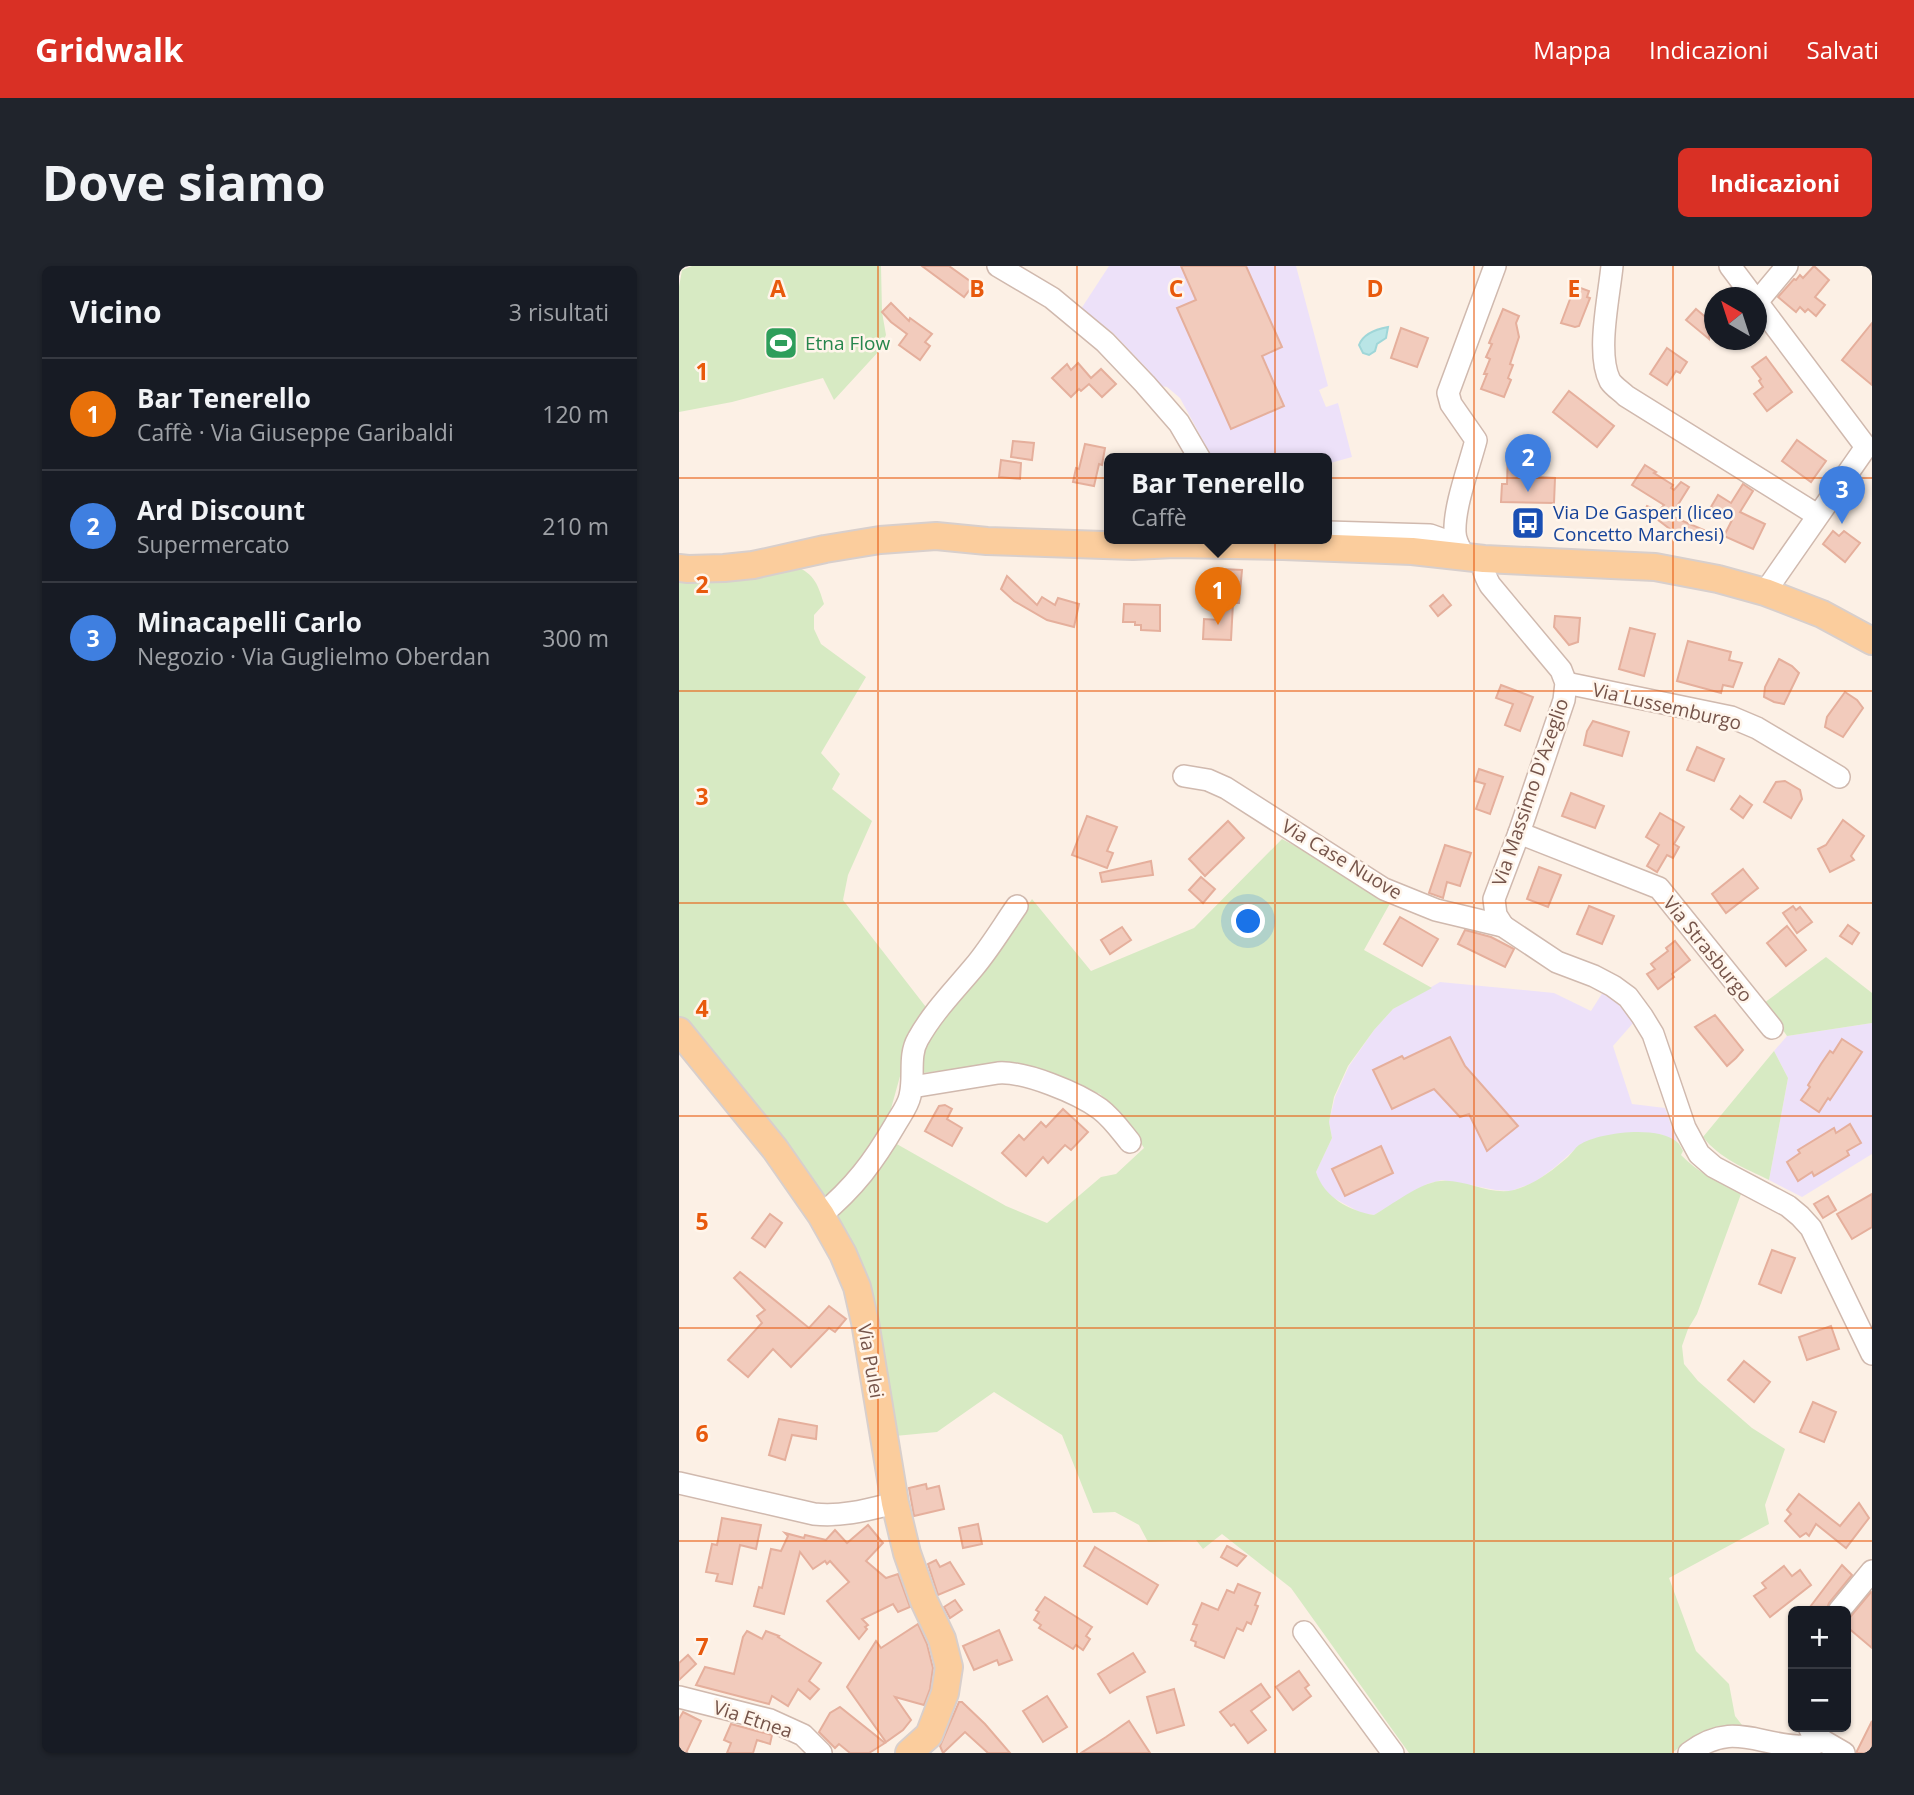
<!DOCTYPE html>
<html lang="it">
<head>
<meta charset="utf-8">
<style>
  :root { --surface:#171b24; --page:#20242c; --text:#f1f3f6; --muted:#9ea1a6; --line:#363941; --accent:#d93025 }
  body { margin:0; font-family:"Open Sans",sans-serif; background:var(--page); color:var(--text) }
  .controls { position:absolute; right:21px; bottom:21px; display:grid; overflow:hidden; border-radius:10px; box-shadow:0 2px 5px #0004 }
  .controls button { width:63px; height:63px; display:grid; place-items:center; padding:0; border:0; border-bottom:2px solid var(--line); background:var(--surface); color:var(--text); font:35px sans-serif }
  .compass { position:absolute; left:1025px; top:21px; width:63px; height:63px; border-radius:50%; background:var(--surface); box-shadow:0 2px 5px #0004; rotate:321deg }
  .you { position:absolute; left:570px; top:656px; width:24px; height:24px; margin:-18px; border:5px solid #fff; border-radius:50%; background:#1a73e8; box-shadow:0 0 0 10px #1a73e833 }
  .badge { display:grid; place-items:center; width:46px; height:46px; border-radius:50%; background:var(--accent); color:#fff; font-size:23px; font-weight:700 }
  .pin { position:absolute; translate:-50% -58px; filter:drop-shadow(0 2px 4px #0008) }
  .pin::after { content:''; position:absolute; top:37px; width:24px; height:21px; background:inherit; clip-path:polygon(0 0,100% 0,50% 100%) }
  .popup { position:absolute; left:425px; top:187px; width:228px; height:91px; box-sizing:border-box; display:grid; place-content:center; border-radius:10px; background:var(--surface); filter:drop-shadow(0 2px 5px #0005); font-size:23px; white-space:nowrap; color:var(--muted) }
  .popup b { font-size:26px; color:var(--text) }
  .popup::after { content:''; position:absolute; left:50%; top:100%; margin-left:-14px; border:14px solid transparent; border-top-color:var(--surface) }
  .list { margin:0; padding:0; list-style:none }
  h2 { display:flex; justify-content:space-between; align-items:center; height:91px; margin:0; padding:0 28px; font-size:30px }
  h2 small { font-size:23px; font-weight:400; color:var(--muted) }
  .list li { display:grid; grid-template-columns:46px 1fr auto; gap:21px; align-items:center; box-sizing:border-box; height:112px; padding:0 28px; border-top:2px solid var(--line) }
  .list b { display:block; font-size:26px; white-space:nowrap }
  .list p { margin:0; font-size:23px; white-space:nowrap; color:var(--muted) }
  .list em { font-size:23px; font-style:normal; color:var(--muted) }
  .map { position:relative; flex:none; width:1193px; height:1487px; overflow:hidden; border-radius:10px }
  header { display:flex; align-items:center; gap:42px; box-sizing:border-box; height:98px; padding:0 35px; background:var(--accent); color:#fff }
  header strong { font-size:33px }
  nav { display:flex; gap:38px; margin-inline-start:auto; font-size:24px }
  .intro { display:flex; align-items:center; justify-content:space-between; box-sizing:border-box; height:168px; padding:0 42px }
  h1 { margin:0; font-size:49px }
  .button { padding:18px 32px; border-radius:10px; background:var(--accent); color:#fff; font-size:24px; font-weight:700 }
  main { display:flex; gap:42px; padding:0 42px }
  aside { flex:1; background:var(--surface); border-radius:10px; box-shadow:0 2px 5px #0004 }
  .map>svg:first-child { display:block }
  .education { fill:#ede1f9 }
  .green { fill:#d7eac3 }
  .water { fill:#b9e5e6; stroke:#9fd6d8; stroke-width:2 }
  .building { fill:#f2cbbc; stroke:#e5af9c; stroke-width:2 }
  .lines { fill:none; stroke-linecap:round; stroke-linejoin:round }
  .minor-casing { stroke:#d0b9ae; stroke-width:24 }
  .major-casing { stroke:#d8cfcc; stroke-width:30 }
  .minor { stroke:#fff; stroke-width:21 }
  .major { stroke:#fbcd9d; stroke-width:26 }
  .grid { fill:none; stroke:#e8590c; stroke-width:2; stroke-opacity:0.55 }
  .labels { text-anchor:middle; dominant-baseline:central; stroke-width:5; stroke-linejoin:round; paint-order:stroke }
  .leisure-label { font-size:19px; fill:#27864d; stroke:#fff5eb; text-anchor:start }
  .transit-label { font-size:19px; fill:#164399; stroke:#fff5eb; text-anchor:start }
  .street-label { font-size:19px; fill:#75544a; stroke:#fff5eb }
  .grid-label { font-size:23px; text-anchor:middle; font-weight:bold; fill:#e8590c; stroke:#fff5eb; stroke-width:5; stroke-linejoin:round; paint-order:stroke }
</style>
</head>
<body>
<header>
<strong>Gridwalk</strong>
<nav><a>Mappa</a><a>Indicazioni</a><a>Salvati</a></nav>
</header>
<div class="intro"><h1>Dove siamo</h1><a class="button">Indicazioni</a></div>
<main>
<aside>
<h2>Vicino<small>3 risultati</small></h2>
<ul class="list">
<li><span class="badge" style="background:#e8710a">1</span><div><b>Bar Tenerello</b><p>Caffè · Via Giuseppe Garibaldi</p></div><em>120 m</em></li>
<li><span class="badge" style="background:#3f7fe0">2</span><div><b>Ard Discount</b><p>Supermercato</p></div><em>210 m</em></li>
<li><span class="badge" style="background:#3f7fe0">3</span><div><b>Minacapelli Carlo</b><p>Negozio · Via Guglielmo Oberdan</p></div><em>300 m</em></li>
</ul>
</aside>
<div class="map">
<svg width="1193" height="1487" viewBox="0 0 1193 1487">
  <rect width="100%" height="100%" fill="#fcf0e5"/>
  <g class="education">
    <path d="M430,0H617L649,120L640,124L647,141L659,137L673,191L648,198V193H534L501,132L488,121L481,120L472,107L433,66L413,51L400,46Z"/>
    <path d="M761,716L875,727L912,745L924,726L935,733L955,756L934,780L953,838L986,842L998,876L981,868L901,879L875,902L856,916L832,925L817,924L763,914L748,918L695,949L682,947L653,931L641,918L637,906L653,872L650,856L656,831L670,800L695,764L714,743Z"/>
    <path d="M1193,757V888L1123,931L1090,914L1109,812L1095,785L1108,770Z"/>
  </g>
  <g class="green">
    <path d="M13,0H202L203,46L207,69L200,85L155,134L144,112L53,136L0,146V21L3,4Z"/>
    <path d="M116,300C136,308 139,319 145,338L135,349V363L142,378L187,411L142,487L161,508L153,523L193,555L169,609L164,634L250,745L230,778L208,857L174,913L146,933L0,750V313L56,315Z"/>
    <path d="M603,573L714,632L685,684L753,722L714,743L695,764L669,800L655,831L650,856L653,872L637,906C645,931 670,945 695,949C713,939 740,917 761,915C785,912 811,930 835,924C856,918 873,905 889,891C893,887 896,882 900,879C920,866 979,859 998,876C1001,878 1002,882 1004,885L1002,889C1018,906 1041,917 1062,928L1018,1048L1009,1063L1003,1080L1005,1098L1019,1115L1073,1162L1106,1183L1086,1239L1090,1258L990,1312L1017,1385L1050,1418L1056,1450L1063,1459C1031,1460 1018,1468 993,1487H730L612,1322L543,1268L524,1283L517,1274L469,1276L460,1259L436,1246L414,1247L383,1169L315,1126L258,1166L216,1170L196,1044L185,1002L156,949L216,877L327,940L368,957L422,911L437,908L465,882L451,859L421,828L332,796L244,807L238,797C249,761 277,736 300,709C319,685 336,658 353,633L412,705L515,662Z"/>
    <path d="M1147,691L1193,727V757L1108,770L1085,737Z"/>
    <path d="M1095,785L1109,812L1090,914C1066,902 1041,893 1024,871Z"/>
  </g>
  <path class="water" d="M709,61L707,72L698,78L696,85L690,89L684,87L680,79C684,68 698,63 709,61Z"/>
  <g class="building">
    <path d="M243,0H270L295,18L285,31Z"/>
    <path d="M502,0H567L603,81L583,90L605,140L552,163L498,42L517,34Z"/>
    <path d="M1135,0L1150,14L1136,31L1146,39L1137,50L1129,43L1126,46L1121,41L1117,46L1099,31L1115,13L1117,14L1121,9L1124,12Z"/>
    <path d="M896,20L910,25L908,31L911,32L900,60L896,61L882,57Z"/>
    <path d="M212,37L230,55L231,52L253,68L246,76L251,80L241,94L220,79L228,68L212,56L203,46Z"/>
    <path d="M824,43L840,50L837,57L840,71L831,98L834,99L829,112L832,114L825,131L802,123L808,108H805L811,93L807,91L813,78L810,77Z"/>
    <path d="M1017,43L1030,54V73L1007,54Z"/>
    <path d="M1193,57V119L1163,94Z"/>
    <path d="M722,62L749,72L738,101L712,92Z"/>
    <path d="M988,82L1008,96L1001,107L997,105L988,119L971,108Z"/>
    <path d="M1087,91L1113,126L1088,145L1075,128L1084,121L1080,115L1082,113L1073,101Z"/>
    <path d="M399,97L412,112L422,103L437,118L423,131L410,118L402,125L400,123L392,131L373,112L388,98L392,104Z"/>
    <path d="M890,125L935,160L918,181L874,146Z"/>
    <path d="M1118,174L1147,195L1132,216L1103,195Z"/>
    <path d="M334,175L355,177L353,194L332,191Z"/>
    <path d="M406,178L426,182L423,199L420,198L415,220L394,216L397,202L400,203Z"/>
    <path d="M829,186L854,187V211L876,212L875,237L822,236L823,218H828Z"/>
    <path d="M322,194L342,197L341,213L320,211Z"/>
    <path d="M966,199L977,206L975,207L994,219L992,222L995,224L1002,216L1010,221L992,250L1025,264L1023,271L991,263L966,244L968,240L980,245L985,239L953,219Z"/>
    <path d="M1064,218L1074,225L1061,246L1086,258L1074,283L1045,270L1053,254L1032,241L1039,229L1052,237Z"/>
    <path d="M1154,265L1160,270L1165,265L1181,277L1166,296L1144,278Z"/>
    <path d="M543,303L563,304L560,337H554L552,374L524,373L525,353L540,354Z"/>
    <path d="M328,310L358,339L363,331L376,339L379,332L400,338L395,361L368,354L335,335L322,323Z"/>
    <path d="M764,329L772,339L759,350L751,340Z"/>
    <path d="M445,338L481,339V365L462,364V359H456V356H444Z"/>
    <path d="M876,350L901,352L899,376L890,379L875,361Z"/>
    <path d="M951,362L976,368L965,410L940,403Z"/>
    <path d="M1009,375L1052,386L1050,394L1063,397L1054,421L1044,419L1042,427L998,415Z"/>
    <path d="M1100,393L1113,400L1120,407L1105,438L1095,436L1085,431L1086,421Z"/>
    <path d="M822,419L854,431L841,465L826,459L834,438L817,432Z"/>
    <path d="M1166,426L1178,434L1184,442L1164,471L1146,461L1148,451Z"/>
    <path d="M914,455L950,466L943,490L905,479L908,465Z"/>
    <path d="M1018,481L1045,493L1035,515L1008,504Z"/>
    <path d="M800,503L824,511L811,548L797,543L806,518L796,515Z"/>
    <path d="M1106,515L1121,524L1123,533L1112,552L1085,536L1097,516Z"/>
    <path d="M892,527L925,540L916,562L883,550Z"/>
    <path d="M1061,530L1073,539L1064,552L1052,543Z"/>
    <path d="M981,547L1005,561L995,578L1000,581L994,592L988,589L978,606L968,600L980,579L967,571Z"/>
    <path d="M408,550L438,561L428,585L434,587L428,602L393,589Z"/>
    <path d="M1164,554L1185,570L1172,590L1175,594L1151,606L1139,583L1147,579Z"/>
    <path d="M549,555L565,572L526,610L510,593Z"/>
    <path d="M766,579L792,587L781,620L768,616L764,632L750,627Z"/>
    <path d="M472,595L474,609L423,616L421,607Z"/>
    <path d="M860,601L882,609L869,641L848,633Z"/>
    <path d="M1064,603L1079,622L1047,647L1033,628Z"/>
    <path d="M522,611L536,623L524,637L510,624Z"/>
    <path d="M910,640L935,650L923,678L898,668Z"/>
    <path d="M1114,640L1117,644L1121,641L1133,656L1118,667L1104,647Z"/>
    <path d="M721,651L759,673L743,700L705,678Z"/>
    <path d="M1169,659L1180,667L1173,678L1161,670Z"/>
    <path d="M1108,660L1127,684L1107,700L1088,677Z"/>
    <path d="M443,661L452,674L431,688L422,674Z"/>
    <path d="M786,664L812,671L835,683L826,701L779,678Z"/>
    <path d="M996,675L1011,694L993,708L995,711L979,723L968,708L976,703L972,698L989,685L987,682Z"/>
    <path d="M1036,749L1064,784L1057,792L1048,800L1016,761Z"/>
    <path d="M771,771L786,800L839,860L808,885L790,848L781,851L755,823L713,843L694,804L723,790L725,793Z"/>
    <path d="M1163,773L1183,786L1151,834L1149,832L1140,846L1122,834L1131,821L1129,819L1142,798L1151,785L1154,787Z"/>
    <path d="M266,839L273,843L268,853L283,862L273,880L246,865L260,840Z"/>
    <path d="M384,843L409,866L392,884L386,879L369,897L364,891L347,910L323,887L340,869L345,874L362,856L367,861Z"/>
    <path d="M1171,858L1182,877L1168,885L1170,889L1135,910L1133,906L1119,915L1108,896L1121,887L1119,884L1155,862L1157,867Z"/>
    <path d="M702,880L714,907L666,930L653,903Z"/>
    <path d="M1193,928V961L1173,973L1158,948Z"/>
    <path d="M1149,930L1157,944L1144,952L1135,938Z"/>
    <path d="M91,948L103,957L86,981L73,972Z"/>
    <path d="M1093,984L1116,992L1102,1027L1080,1018Z"/>
    <path d="M61,1006L130,1062L150,1040L167,1053L156,1066L150,1062L112,1101L94,1083L69,1111L49,1094L83,1057L78,1050L86,1044L55,1012Z"/>
    <path d="M1152,1060L1160,1083L1128,1094L1120,1071Z"/>
    <path d="M1065,1095L1091,1116L1075,1136L1049,1114Z"/>
    <path d="M1134,1136L1157,1146L1145,1176L1121,1166Z"/>
    <path d="M100,1153L138,1160L137,1173L113,1169L106,1194L90,1189Z"/>
    <path d="M247,1218L248,1223L260,1220L265,1243L235,1250L230,1222Z"/>
    <path d="M1120,1228L1161,1260L1180,1237L1190,1252L1167,1282L1137,1258L1130,1270L1127,1267L1121,1271L1106,1255L1112,1248L1108,1244Z"/>
    <path d="M43,1252L82,1259L77,1283L61,1279L53,1318L37,1315L39,1308L27,1306L33,1278L38,1279Z"/>
    <path d="M299,1258L303,1278L284,1282L280,1262Z"/>
    <path d="M189,1259L204,1277L187,1295L207,1312L219,1308L231,1341L219,1346L214,1338L183,1353L189,1359L186,1361L188,1363L180,1373L148,1335L170,1316L151,1295L148,1298L146,1295L134,1303L121,1286L105,1348L75,1340L80,1321L83,1322L92,1283L102,1285L109,1270L106,1267L125,1272L126,1269L147,1274L156,1264L168,1277Z"/>
    <path d="M548,1280L567,1290L558,1300L542,1291Z"/>
    <path d="M416,1281L479,1319L468,1338L405,1300Z"/>
    <path d="M257,1294L261,1301L271,1296L285,1318L259,1329L249,1298Z"/>
    <path d="M1163,1299L1173,1309L1150,1337L1147,1345H1128Z"/>
    <path d="M1105,1300L1113,1310L1121,1304L1132,1319L1091,1351L1075,1330L1087,1322L1083,1317Z"/>
    <path d="M559,1318L581,1327L576,1339L579,1340L572,1358L568,1356L564,1365L558,1362L545,1392L516,1380L517,1376L512,1374L518,1359L514,1358L523,1337L539,1344L548,1324L555,1327Z"/>
    <path d="M1192,1326L1193,1327V1382L1167,1360V1356Z"/>
    <path d="M366,1331L413,1361L407,1370L411,1373L404,1384L397,1379L394,1383L360,1362L362,1359L355,1354L360,1346L357,1344Z"/>
    <path d="M276,1334L283,1344L271,1352L265,1341Z"/>
    <path d="M239,1358L248,1378L254,1402L251,1423L245,1439L216,1431L232,1454L224,1464L207,1476L168,1421L197,1375L202,1382Z"/>
    <path d="M320,1364L333,1394L320,1399L318,1394L295,1404L284,1380Z"/>
    <path d="M68,1365L83,1373L87,1365L100,1370L99,1371L142,1397L130,1415L140,1423L131,1433L119,1423L109,1440L93,1430L90,1438L17,1419L26,1401L55,1408L64,1371Z"/>
    <path d="M454,1387L466,1406L431,1427L419,1408Z"/>
    <path d="M9,1389L17,1398L0,1414V1397Z"/>
    <path d="M620,1405L630,1419L626,1422L632,1430L614,1444L597,1421Z"/>
    <path d="M582,1418L591,1431L572,1445L587,1464L569,1477L555,1458L552,1460L541,1446Z"/>
    <path d="M495,1423L505,1459L478,1467L468,1431Z"/>
    <path d="M368,1430L388,1461L364,1476L344,1445Z"/>
    <path d="M280,1436H283L306,1458L331,1487H309L286,1466L264,1487L261,1480Z"/>
    <path d="M161,1441L206,1477L190,1487H171L160,1478L156,1482L140,1466L151,1447Z"/>
    <path d="M4,1446L22,1455L7,1487H0V1453Z"/>
    <path d="M450,1455L471,1487H402L427,1471Z"/>
    <path d="M1193,1455V1487H1178V1485Z"/>
    <path d="M52,1458L93,1469L91,1478L78,1474L74,1487H48L52,1477L45,1474Z"/>
  </g>
  <g class="lines">
    <defs>
      <g id="minor">
        <path d="M319,0L373,32L426,76L466,118L500,157L521,193"/>
        <path d="M933,0C930,31 917,88 931,115C935,121 942,125 947,130L1138,249"/>
        <path d="M1051,0L1075,32"/>
        <path d="M1078,36L1187,181L1086,326"/>
        <path d="M1078,36L1108,0"/>
        <path d="M648,266L751,269L779,279"/>
        <path d="M786,291C781,283 776,276 776,266C775,240 790,201 797,174L772,138L769,127L816,0"/>
        <path d="M805,293C803,303 806,310 811,319L882,404L887,417L885,434L840,567L815,633L817,649L824,660"/>
        <path d="M887,417L1052,451L1078,462L1160,511"/>
        <path d="M505,510L529,514L547,522L705,623L757,644L824,660L878,696L915,710L934,720L949,731L963,750L974,768L1006,862L1020,888L1035,901L1109,940L1121,950L1132,962L1193,1088"/>
        <path d="M840,567L980,622L1093,762"/>
        <path d="M233,821L319,807C346,805 399,827 421,843C433,852 442,865 451,876"/>
        <path d="M142,949C175,922 195,895 216,859C221,850 229,840 231,830C236,811 229,790 239,773C254,746 275,725 295,701C311,682 324,660 338,640"/>
        <path d="M0,1217L135,1248C163,1251 188,1244 216,1237"/>
        <path d="M1160,1345L1193,1305"/>
        <path d="M625,1366L714,1487"/>
        <path d="M0,1431L91,1454L124,1469L142,1487"/>
        <path d="M1130,1461L1134,1469L1165,1487"/>
        <path d="M1010,1487C1051,1456 1075,1477 1117,1480C1126,1481 1136,1477 1144,1475"/>
      </g>
      <g id="major">
        <path d="M0,302L9,303L45,302L74,299L146,283L201,274L257,270L308,275L454,280L495,278L604,280L733,285L805,293L976,301L1039,313L1086,326L1143,348L1193,375"/>
        <path d="M0,765L96,883L142,949L164,988L178,1021L186,1056L216,1237L228,1287L245,1335L263,1373L270,1401L266,1427L250,1469L230,1487"/>
      </g>
    </defs>
    <use href="#minor" class="minor-casing"/>
    <use href="#major" class="major-casing"/>
    <use href="#minor" class="minor"/>
    <use href="#major" class="major"/>
  </g>
  <path class="grid" d="M199,0V1487M398,0V1487M596,0V1487M795,0V1487M994,0V1487M0,212H1193M0,425H1193M0,637H1193M0,850H1193M0,1062H1193M0,1275H1193"/>
  <defs>
    <symbol id="stadium-square" viewBox="-11 -11 22 22"><rect x="-9" y="-9" width="18" height="18" rx="4" fill="#2e9e5b" stroke="#fff5eb"/><path d="M0-5a6.5 5 0 1 0 0 10a6.5 5 0 1 0 0-10ZM-3.5-1.8h7v3.6h-7Z" fill="#fff"/></symbol>
    <symbol id="bus-square" viewBox="-11 -11 22 22"><rect x="-9" y="-9" width="18" height="18" rx="4" fill="#1a4fb4" stroke="#fff5eb"/><path d="M-5-6H5V4H4V6H2V4H-2V6H-4V4H-5ZM-3.5-4V0h7V-4ZM-3.5 1.2v1.5H-2V1.2ZM2 1.2v1.5H3.5V1.2Z" fill="#fff"/></symbol>
  </defs>
  <g fill-rule="evenodd">
    <use href="#stadium-square" x="83" y="58" width="38" height="38"/>
    <use href="#bus-square" x="830" y="238" width="38" height="38"/>
  </g>
  <g class="labels">
    <g class="leisure-label">
      <text x="126" y="77">Etna Flow</text>
    </g>
    <g class="transit-label">
      <text x="874" y="246">Via De Gasperi (liceo<tspan x="874" dy="22">Concetto Marchesi)</tspan></text>
    </g>
    <g class="street-label">
      <text transform="translate(988 440) rotate(13)">Via Lussemburgo</text>
      <text transform="translate(851 526) rotate(-71)">Via Massimo D'Azeglio</text>
      <text transform="translate(663 593) rotate(31)">Via Case Nuove</text>
      <text transform="translate(1029 683) rotate(51)">Via Strasburgo</text>
      <text transform="translate(192 1095) rotate(80)">Via Pulei</text>
      <text transform="translate(74 1453) rotate(18)">Via Etnea</text>
    </g>
  </g>
  <g class="grid-label">
    <text x="99" y="31">A</text>
    <text x="298" y="31">B</text>
    <text x="497" y="31">C</text>
    <text x="696" y="31">D</text>
    <text x="895" y="31">E</text>
    <text x="23" y="114">1</text>
    <text x="23" y="327">2</text>
    <text x="23" y="539">3</text>
    <text x="23" y="751">4</text>
    <text x="23" y="964">5</text>
    <text x="23" y="1176">6</text>
    <text x="23" y="1389">7</text>
  </g>
</svg>
<div class="controls">
<button>+</button>
<button>−</button>
</div>
<svg class="compass" viewBox="-18 -18 36 36"><path d="M0-13l5 13h-10z" fill="#e53935"/><path d="M0 13l5-13h-10z" fill="#9ea1a6"/></svg>
<div class="you"></div>
<div class="pin badge" style="left:539px;top:359px;background:#e8710a">1</div>
<div class="popup"><b>Bar Tenerello</b>Caffè</div>
<div class="pin badge" style="left:849px;top:226px;background:#3f7fe0">2</div>
<div class="pin badge" style="left:1163px;top:258px;background:#3f7fe0">3</div>
</div>
</main>
</body>
</html>
